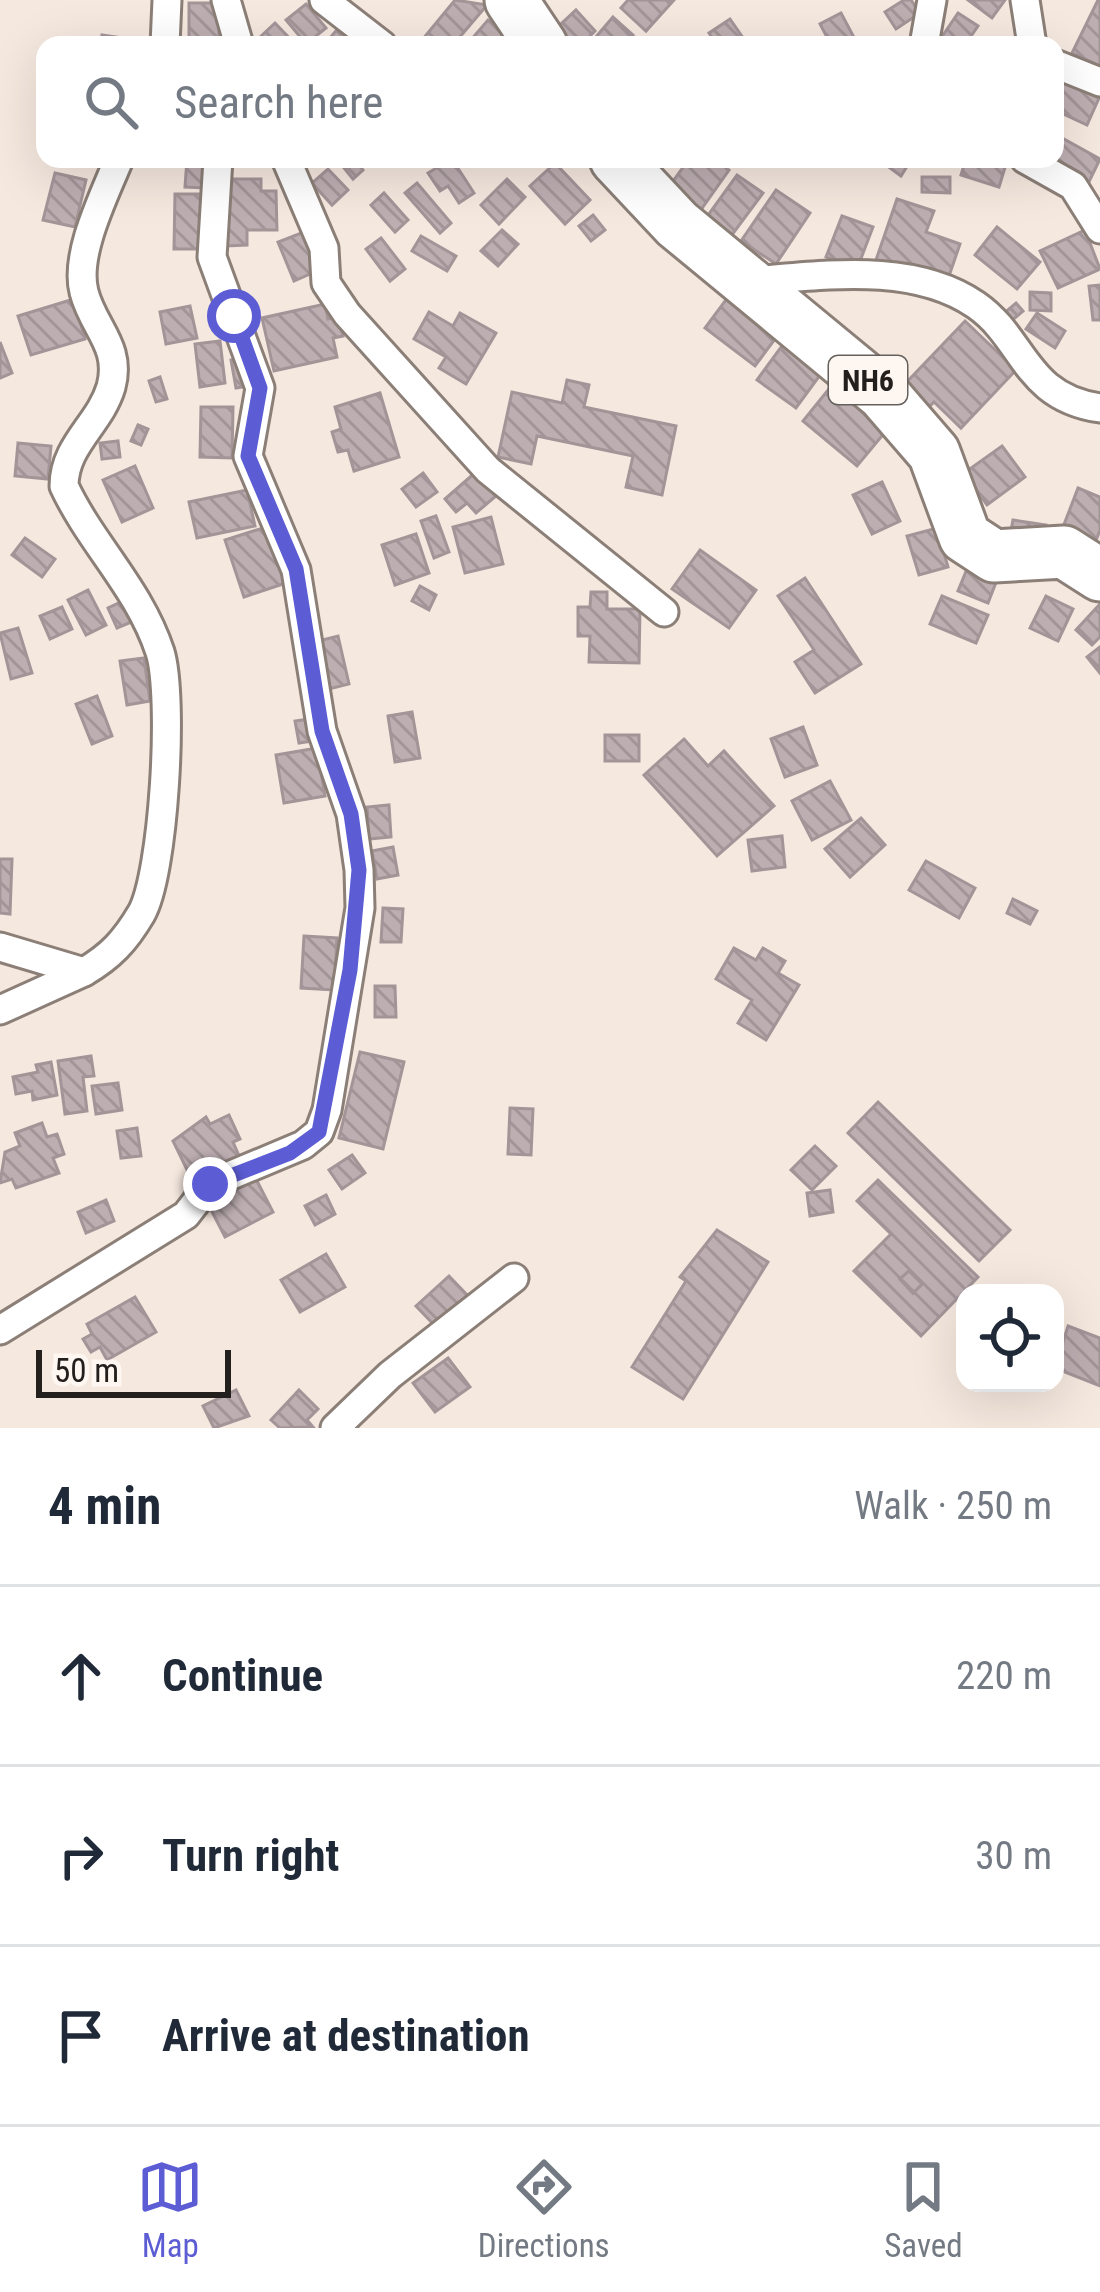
<!DOCTYPE html>
<html lang="en">
<head>
<meta charset="utf-8">
<style>
  :root { --surface:#fff; --page:#f2f2f3; --text:#1f2937; --muted:#747a83; --line:#e0e1e3; --accent:#5c5cd4 }
  body { margin:0; font-family:"Roboto Condensed",sans-serif; background:var(--page); color:var(--text) }
  .controls { position:absolute; right:36px; bottom:36px; display:grid; overflow:hidden; border-radius:24px; box-shadow:0 12px 48px #0002 }
  .controls button { width:108px; height:108px; display:grid; place-items:center; padding:0; border:0; border-bottom:3px solid var(--line); background:var(--surface); color:var(--text); font:60px sans-serif }
  .scale { position:absolute; left:36px; bottom:30px; width:195px; box-sizing:border-box; padding-left:12px; border:6px solid #231f1c; border-top:0; font-size:33px; line-height:42px; white-space:nowrap; color:#231f1c; -webkit-text-stroke:9px #fef6f1; paint-order:stroke }
  .stop { position:absolute; width:36px; height:36px; margin:-27px; border:9px solid #5c5cd4; border-radius:50%; background:#fff }
  .stop.end { background:#5c5cd4; border-color:#fff; box-shadow:0 3px 12px #0008 }
  .list { margin:0; padding:0; list-style:none }
  h2 { display:flex; justify-content:space-between; align-items:center; height:156px; margin:0; padding:0 48px; font-size:51px }
  h2 small { font-size:39px; font-weight:400; color:var(--muted) }
  .list li { display:grid; grid-template-columns:78px 1fr auto; gap:36px; align-items:center; box-sizing:border-box; height:180px; padding:0 48px; border-top:3px solid var(--line) }
  .list b { display:block; font-size:45px; white-space:nowrap }
  .list em { font-size:39px; font-style:normal; color:var(--muted) }
  .icon { flex:none; width:66px; height:66px; fill:none; stroke:currentColor; stroke-width:2; stroke-linecap:round; stroke-linejoin:round }
  .map { position:relative; flex:none; width:1100px; height:1428px; overflow:hidden }
  .search { position:absolute; background:var(--surface); box-shadow:0 12px 48px #0002; left:36px; right:36px; top:36px; height:132px; display:flex; align-items:center; gap:30px; box-sizing:border-box; padding:0 42px; border-radius:24px; color:var(--muted); font-size:45px }
  .sheet { height:696px; background:var(--surface) }
  nav { display:flex; justify-content:space-around; align-items:center; box-sizing:border-box; height:168px; border-top:3px solid var(--line); background:var(--surface); font-size:33px; color:var(--muted) }
  nav a { display:grid; justify-items:center; gap:6px }
  nav .on { color:var(--accent) }
  .map>svg:first-child { display:block }
  .building { fill:url(#building-back-hatch); stroke:#a39498; stroke-width:3; fill-rule:evenodd }
  .lines { fill:none; stroke-linecap:round; stroke-linejoin:round }
  .street-casing { stroke:#8b7f77; stroke-width:33 }
  .highway-casing { stroke:#8b7f77; stroke-width:57 }
  .street { stroke:#fff; stroke-width:27 }
  .highway { stroke:#fff; stroke-width:51 }
  .route { stroke:#5c5cd4; stroke-width:15 }
  .labels { text-anchor:middle; dominant-baseline:central; stroke-width:10; stroke-linejoin:round; paint-order:stroke }
  .shield { fill:#fef6f1; stroke:#65605c; stroke-width:3 }
  .shield-label { font-size:30px; font-weight:bold; fill:#231f1c }
</style>
</head>
<body>
<div class="map">
<svg width="1100" height="1428" viewBox="0 0 1100 1428">
  <defs>
    <pattern id="building-back-hatch" width="6" height="6" patternUnits="userSpaceOnUse" patternTransform="scale(3)"><rect width="6" height="6" fill="#bdaeb2"/><path d="M-1 5l2 2M0 0l6 6M5-1l2 2" fill="none" stroke="#a29598"/></pattern>
  </defs>
  <rect width="100%" height="100%" fill="#f5e8df"/>
  <g class="building">
    <path d="M455,0L487,5L453,45H428L422,40Z"/>
    <path d="M628,0H674L646,31L621,8Z"/>
    <path d="M904,0H911L920,13L896,29L885,12Z"/>
    <path d="M968,0H1005L992,18Z"/>
    <path d="M1098,0H1100V66L1072,53Z"/>
    <rect x="189" y="3" width="30" height="35"/>
    <path d="M306,4L326,28L306,44L286,20Z"/>
    <path d="M576,10L595,31L581,45H557L548,36Z"/>
    <path d="M841,13L858,45H831L820,24Z"/>
    <path d="M958,13L978,26L965,45H945L939,41Z"/>
    <path d="M613,17L633,35L623,45H589Z"/>
    <path d="M730,19L748,45H717L709,33Z"/>
    <path d="M488,20L505,34L496,45H475L470,41Z"/>
    <path d="M275,23L296,45H262L257,40Z"/>
    <path d="M340,26L364,45H324Z"/>
    <path d="M102,35L144,41V45H101Z"/>
    <path d="M1059,80L1099,98L1087,125L1055,110Z"/>
    <path d="M1055,134L1100,159L1087,186L1039,159H1055Z"/>
    <path d="M187,159H206L205,188L185,187Z"/>
    <path d="M345,159H354L363,170L353,179L340,163Z"/>
    <path d="M452,159L474,193L459,203L448,186L440,191L428,173Z"/>
    <path d="M689,159H714L729,170L698,214L666,191Z"/>
    <path d="M878,159H910L911,160L901,176Z"/>
    <path d="M966,159L1007,161L999,187L961,175Z"/>
    <path d="M555,163L590,200L565,224L530,186Z"/>
    <path d="M328,169L348,190L332,205L312,183Z"/>
    <path d="M55,173L86,180L75,227L43,220Z"/>
    <path d="M737,175L763,193L726,243L701,225Z"/>
    <path d="M922,177H950V193L922,192Z"/>
    <path d="M225,179H261V191H276L277,230H247V245L226,246Z"/>
    <path d="M507,179L525,197L499,224L481,205Z"/>
    <path d="M417,183L451,223L440,233L405,193Z"/>
    <path d="M776,190L810,213L776,264L741,241Z"/>
    <path d="M384,193L408,220L395,232L371,205Z"/>
    <path d="M175,194H204L203,249H174Z"/>
    <path d="M897,199L934,211L926,232L960,244L949,276L876,260Z"/>
    <path d="M593,215L605,230L591,241L579,226Z"/>
    <path d="M842,216L873,227L857,269L826,257Z"/>
    <path d="M997,227L1040,262L1017,289L975,255Z"/>
    <path d="M502,230L518,244L498,266L481,251Z"/>
    <path d="M1085,230L1100,269L1058,288L1040,251Z"/>
    <path d="M304,232L319,270L294,281L278,242Z"/>
    <path d="M421,236L456,256L447,271L412,251Z"/>
    <path d="M381,238L405,269L390,281L366,249Z"/>
    <path d="M1100,285V320H1093L1089,286Z"/>
    <path d="M1030,292L1051,293V311L1030,310Z"/>
    <path d="M728,297L778,335L755,366L705,328Z"/>
    <path d="M74,299L85,339L31,355L18,316Z"/>
    <path d="M1016,303L1023,311L1009,323L1002,315Z"/>
    <path d="M325,304L328,319L338,317L343,336L333,338L337,357L274,371L262,318Z"/>
    <path d="M190,306L197,338L166,344L160,312Z"/>
    <path d="M429,312L453,326L460,313L496,333L466,384L439,368L446,357L414,339Z"/>
    <path d="M1037,313L1065,331L1055,348L1026,329Z"/>
    <path d="M965,321L1016,370L961,428L934,402L926,410L902,387Z"/>
    <path d="M220,341L225,383L200,387L195,344Z"/>
    <path d="M0,342L12,373L0,378Z"/>
    <path d="M784,343L823,371L796,408L757,380Z"/>
    <path d="M244,358L249,386L236,388L231,360Z"/>
    <path d="M160,377L167,399L156,402L149,381Z"/>
    <path d="M567,380L589,385L584,407L676,426L662,495L626,487L633,456L537,436L531,464L498,457L512,392L562,403Z"/>
    <path d="M836,380L891,425L857,466L803,421Z"/>
    <path d="M380,393L399,457L354,471L348,450L338,452L332,432L341,429L335,407Z"/>
    <path d="M201,407H233L232,458L200,457Z"/>
    <path d="M138,425L148,429L141,445L131,441Z"/>
    <path d="M118,441L120,457L102,459L100,443Z"/>
    <path d="M18,443L51,446L48,479L15,476Z"/>
    <path d="M1002,446L1025,477L987,505L964,473Z"/>
    <path d="M135,466L153,508L122,522L103,480Z"/>
    <path d="M477,471L497,495L476,513L467,503L456,512L445,499Z"/>
    <path d="M423,473L437,492L416,507L402,489Z"/>
    <path d="M882,482L900,521L872,534L853,495Z"/>
    <path d="M1078,488L1100,497V530L1093,548L1060,535Z"/>
    <path d="M247,490L255,526L197,538L189,502Z"/>
    <path d="M436,516L449,552L434,558L421,521Z"/>
    <path d="M491,517L503,564L465,573L453,527Z"/>
    <path d="M1013,520L1046,525L1044,540L1010,535Z"/>
    <path d="M266,527L286,583L244,597L225,540Z"/>
    <path d="M937,528L948,567L919,575L907,536Z"/>
    <path d="M416,534L429,573L395,585L382,545Z"/>
    <path d="M25,538L55,559L42,577L12,555Z"/>
    <path d="M700,550L756,590L729,628L672,589Z"/>
    <path d="M967,569L997,580L988,603L958,591Z"/>
    <path d="M805,578L861,664L815,693L795,662L814,650L778,596Z"/>
    <path d="M420,586L436,595L429,610L412,601Z"/>
    <path d="M88,590L106,625L86,635L68,600Z"/>
    <path d="M591,592H607V609H640L639,663L589,662L590,636H578V607H590Z"/>
    <path d="M942,596L988,615L976,643L930,624Z"/>
    <path d="M1046,596L1073,609L1058,641L1030,628Z"/>
    <path d="M125,600L134,621L117,628L108,608Z"/>
    <path d="M1100,604V637L1092,645L1076,630Z"/>
    <path d="M62,607L72,629L50,639L40,616Z"/>
    <path d="M18,628L32,673L11,679L0,633Z"/>
    <path d="M338,636L349,684L325,690L314,642Z"/>
    <path d="M1100,647V673L1087,657Z"/>
    <path d="M144,658L150,701L127,705L120,661Z"/>
    <path d="M97,696L112,736L92,744L76,704Z"/>
    <path d="M412,712L420,758L395,762L388,716Z"/>
    <path d="M310,719L313,741L299,743L295,721Z"/>
    <path d="M803,727L817,765L785,777L771,739Z"/>
    <rect x="605" y="735" width="34" height="26"/>
    <path d="M684,739L708,766L724,751L774,806L717,856L644,775Z"/>
    <path d="M317,748L325,796L284,803L276,755Z"/>
    <path d="M830,781L851,820L812,840L792,801Z"/>
    <path d="M389,805L391,837L369,839L367,807Z"/>
    <path d="M861,818L885,845L850,877L825,849Z"/>
    <path d="M782,836L785,867L752,871L748,840Z"/>
    <path d="M393,847L398,875L377,879L372,851Z"/>
    <path d="M0,859H12L10,914L0,913Z"/>
    <path d="M926,861L975,888L959,918L909,890Z"/>
    <path d="M1013,899L1037,911L1030,924L1007,913Z"/>
    <path d="M383,908L403,909L401,942H381Z"/>
    <path d="M304,936L337,938L334,990L301,988Z"/>
    <path d="M734,948L756,960L763,948L785,961L778,973L799,985L766,1040L738,1023L752,1000L716,979Z"/>
    <path d="M375,986H395L396,1017H375Z"/>
    <path d="M360,1052L404,1062L383,1149L339,1138Z"/>
    <path d="M91,1056L94,1076L83,1077L87,1111L65,1114L58,1061Z"/>
    <path d="M51,1062L57,1095L33,1100L32,1091L16,1094L13,1077L38,1072L36,1065Z"/>
    <path d="M118,1083L122,1110L96,1114L92,1086Z"/>
    <path d="M878,1102L1010,1230L979,1261L848,1133Z"/>
    <path d="M510,1108L533,1109L531,1155L508,1154Z"/>
    <path d="M229,1115L240,1139L233,1142L240,1158L192,1180L173,1141L206,1117L210,1124Z"/>
    <path d="M42,1123L47,1137L57,1134L64,1154L53,1158L59,1173L16,1188L12,1179L0,1183L5,1152L20,1146L15,1133Z"/>
    <path d="M137,1128L141,1156L121,1158L117,1131Z"/>
    <path d="M815,1146L836,1166L812,1190L791,1170Z"/>
    <path d="M352,1155L365,1173L342,1189L329,1170Z"/>
    <path d="M256,1179L273,1212L225,1237L208,1204Z"/>
    <path d="M878,1180L978,1277L921,1336L854,1271L891,1234L857,1201ZM909,1271L922,1284L913,1293L900,1279Z"/>
    <path d="M830,1190L833,1212L810,1216L807,1193Z"/>
    <path d="M326,1195L335,1214L315,1225L305,1206Z"/>
    <path d="M106,1200L114,1221L86,1233L78,1212Z"/>
    <path d="M717,1230L768,1262L683,1399L632,1367L686,1281L680,1277Z"/>
    <path d="M326,1254L345,1287L300,1312L281,1280Z"/>
    <path d="M909,1271L922,1284L913,1293L900,1279Z"/>
    <path d="M449,1276L469,1297L436,1327L416,1306Z"/>
    <path d="M135,1297L156,1332L107,1360L100,1347L91,1352L83,1339L92,1334L87,1324Z"/>
    <path d="M1068,1326L1100,1338V1386L1055,1368Z"/>
    <path d="M448,1358L470,1387L435,1412L413,1383Z"/>
    <path d="M236,1390L249,1416L214,1428L203,1406Z"/>
    <path d="M299,1390L318,1409L307,1420L313,1427L280,1428L271,1420Z"/>
  </g>
  <g class="lines">
    <defs>
      <g id="street">
        <path d="M226,0L239,45"/>
        <path d="M324,0L382,45"/>
        <path d="M1025,0L1032,45"/>
        <path d="M165,45L167,0"/>
        <path d="M924,45L932,0"/>
        <path d="M1055,64L1100,82"/>
        <path d="M286,159L324,248L326,283L347,314L488,470L664,612"/>
        <path d="M1025,159L1073,186L1100,229"/>
        <path d="M750,281C821,276 912,261 976,305C1025,339 1024,397 1100,408"/>
        <path d="M0,947L84,972C111,956 125,941 141,914C164,875 174,697 160,652C139,588 91,544 64,486C64,445 100,424 111,387C122,346 93,328 84,292C74,254 105,194 119,159"/>
        <path d="M0,1010L84,972"/>
        <path d="M0,1330L186,1215L210,1184L303,1145L319,1132L327,1110L360,908L359,870L351,814L322,731L296,570L248,456L260,388L212,257L218,159"/>
        <path d="M335,1428L390,1375L514,1278"/>
      </g>
      <g id="highway">
        <path d="M511,0L541,45"/>
        <path d="M616,159L677,224L883,394L934,453L965,537L994,556L1064,552L1100,575"/>
      </g>
    </defs>
    <use href="#street" class="street-casing"/>
    <use href="#highway" class="highway-casing"/>
    <use href="#street" class="street"/>
    <use href="#highway" class="highway"/>
  </g>
  <g class="lines">
    <path class="route" d="M210,1184L290,1153L319,1132L350,970L359,870L351,814L322,731L296,569L248,456L260,388L234,316"/>
  </g>
  <g class="labels">
    <rect class="shield" x="829" y="356" width="78" height="48" rx="9"/>
    <g class="shield-label">
      <text x="868" y="380">NH6</text>
    </g>
  </g>
</svg>
<div class="controls">
<button><svg class="icon" aria-label="locate" viewBox="0 0 24 24"><circle cx="12" cy="12" r="6"/><path d="M12 2v4M12 18v4M2 12h4M18 12h4"/></svg></button>
</div>
<div class="scale">50 m</div>
<div class="stop" style="left:234px;top:316px"></div>
<div class="stop end" style="left:210px;top:1184px"></div>
<div class="search"><svg class="icon" aria-label="search" viewBox="0 0 24 24"><circle cx="10" cy="10" r="6"/><path d="M15 15l6 6"/></svg>Search here</div>
</div>
<section class="sheet">
<h2>4 min<small>Walk · 250 m</small></h2>
<ul class="list">
<li><svg class="icon" aria-label="ahead" viewBox="0 0 24 24"><path d="M12 20V5M6 11l6-6 6 6"/></svg><div><b>Continue</b></div><em>220 m</em></li>
<li><svg class="icon" aria-label="right" viewBox="0 0 24 24"><path d="M7 20v-9h11M14 6l5 5-5 5"/></svg><div><b>Turn right</b></div><em>30 m</em></li>
<li><svg class="icon" aria-label="arrive" viewBox="0 0 24 24"><path d="M6 21V4h12l-3 4 3 4H6"/></svg><div><b>Arrive at destination</b></div></li>
</ul>
</section>
<nav>
<a class="on"><svg class="icon" aria-label="map" viewBox="0 0 24 24"><path d="M3 6l6-2 6 2 6-2v14l-6 2-6-2-6 2zM9 4v14M15 6v14"/></svg>Map</a>
<a><svg class="icon" aria-label="directions" viewBox="0 0 24 24"><path d="M12 3l9 9-9 9-9-9zM9 14v-3h6M13 9l2 2-2 2"/></svg>Directions</a>
<a><svg class="icon" aria-label="saved" viewBox="0 0 24 24"><path d="M7 4h10v16l-5-4-5 4z"/></svg>Saved</a>
</nav>
</body>
</html>
